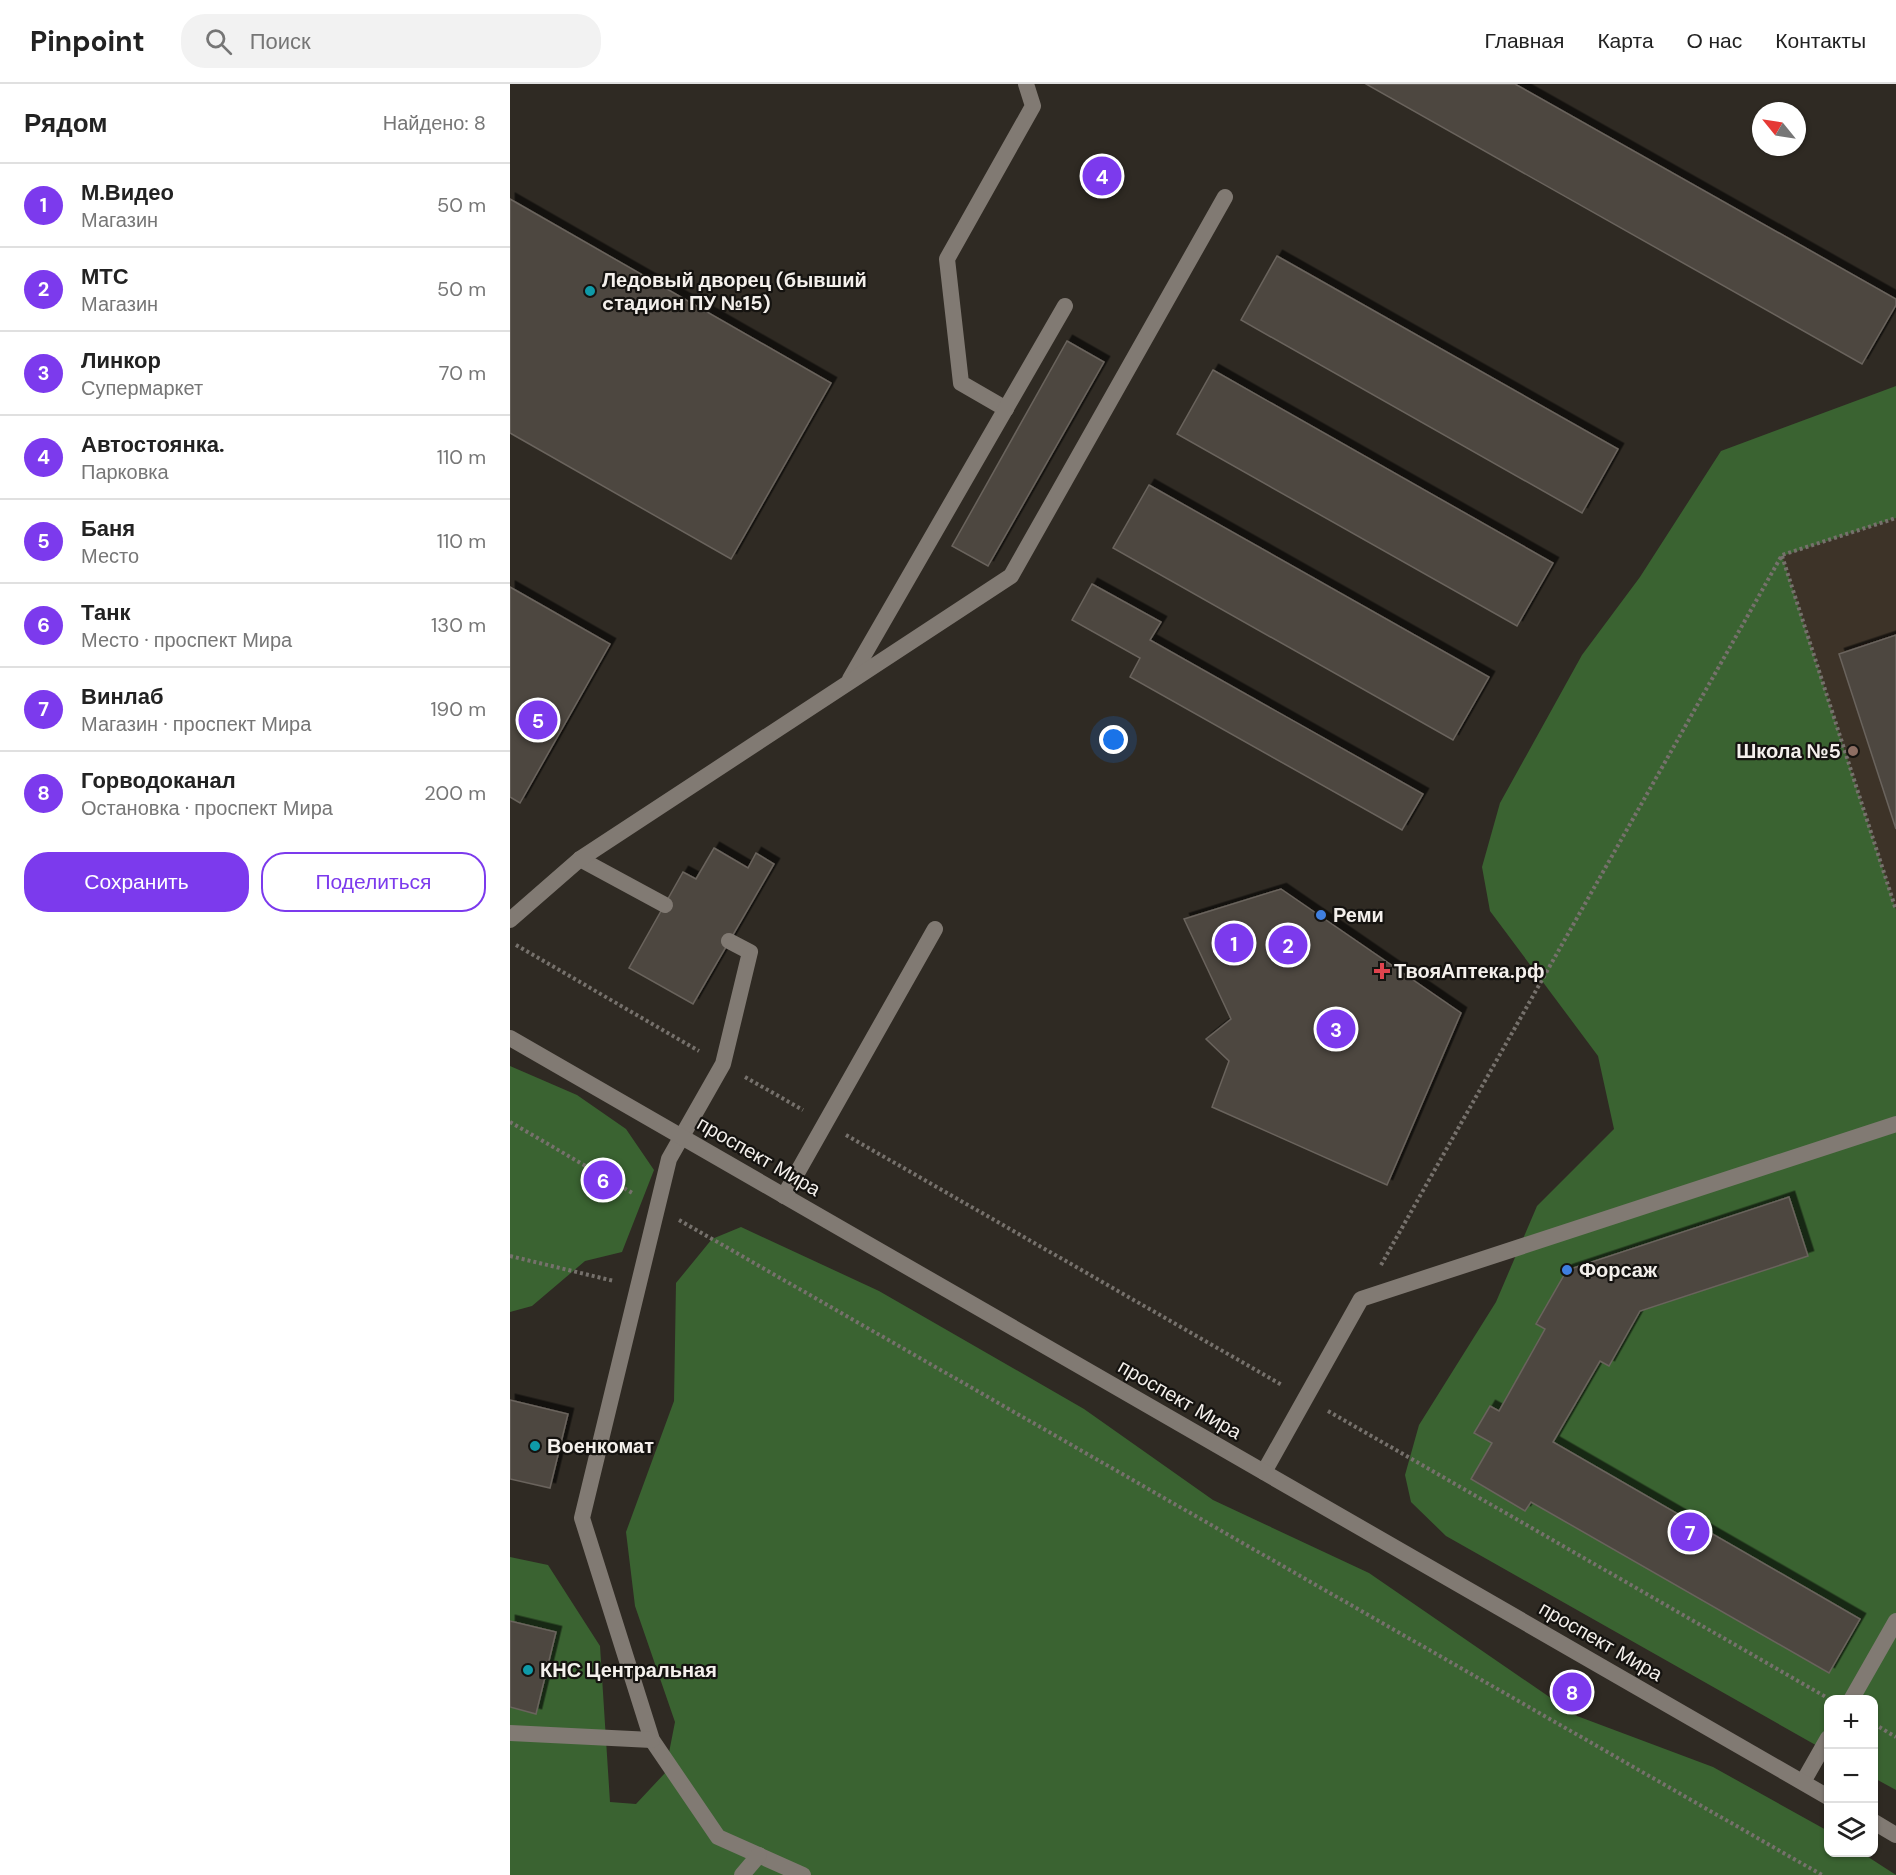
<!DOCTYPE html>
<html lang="ru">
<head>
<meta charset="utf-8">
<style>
  :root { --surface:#fff; --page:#f2f2f2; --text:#222; --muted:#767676; --line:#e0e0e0; --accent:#7c3aed }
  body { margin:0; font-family:"DM Sans",sans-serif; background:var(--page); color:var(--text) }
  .controls { position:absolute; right:18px; bottom:18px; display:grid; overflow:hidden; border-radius:12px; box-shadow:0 2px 4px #0004 }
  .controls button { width:54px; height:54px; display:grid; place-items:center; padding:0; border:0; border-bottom:2px solid var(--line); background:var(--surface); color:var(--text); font:30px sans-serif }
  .compass { position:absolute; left:1242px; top:18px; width:54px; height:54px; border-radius:50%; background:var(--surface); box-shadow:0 2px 4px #0004; rotate:300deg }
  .you { position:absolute; left:604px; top:656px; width:21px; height:21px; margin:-15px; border:4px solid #fff; border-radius:50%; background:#1a73e8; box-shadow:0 0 0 9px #1a73e833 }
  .badge { display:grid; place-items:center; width:39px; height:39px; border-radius:50%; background:var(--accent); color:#fff; font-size:20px; font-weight:700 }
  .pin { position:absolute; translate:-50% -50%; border:3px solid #fff; box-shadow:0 2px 6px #0006 }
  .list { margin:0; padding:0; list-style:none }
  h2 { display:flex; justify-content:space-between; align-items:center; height:78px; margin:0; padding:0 24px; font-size:26px }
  h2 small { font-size:20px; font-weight:400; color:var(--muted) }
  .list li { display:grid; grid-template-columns:39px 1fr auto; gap:18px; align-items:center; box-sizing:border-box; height:84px; padding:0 24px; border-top:2px solid var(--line) }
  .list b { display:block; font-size:22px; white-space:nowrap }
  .list p { margin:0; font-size:20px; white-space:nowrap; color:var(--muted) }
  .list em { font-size:20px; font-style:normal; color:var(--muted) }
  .actions { display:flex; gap:12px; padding:18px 24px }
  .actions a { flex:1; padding:14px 0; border:2px solid var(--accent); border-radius:24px; text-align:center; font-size:21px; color:var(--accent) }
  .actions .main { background:var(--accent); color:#fff }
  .icon { flex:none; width:33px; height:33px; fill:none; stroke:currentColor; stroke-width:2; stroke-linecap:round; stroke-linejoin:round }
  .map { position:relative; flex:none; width:1386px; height:1791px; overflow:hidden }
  header { display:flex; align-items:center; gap:36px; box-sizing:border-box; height:84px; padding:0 30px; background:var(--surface); border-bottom:2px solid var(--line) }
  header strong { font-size:28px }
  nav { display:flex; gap:33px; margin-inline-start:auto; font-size:21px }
  .search { width:420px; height:54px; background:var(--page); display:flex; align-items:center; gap:15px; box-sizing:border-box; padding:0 21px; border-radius:24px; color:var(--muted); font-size:22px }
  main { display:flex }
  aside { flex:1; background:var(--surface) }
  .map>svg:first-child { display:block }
  .built { fill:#3d3328 }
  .forest { fill:#3a6331 }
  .building { fill:#4e4741; stroke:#6a645d; stroke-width:1.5; filter:url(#shadow) }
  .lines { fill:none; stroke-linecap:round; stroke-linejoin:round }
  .path { stroke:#76716c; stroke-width:4; stroke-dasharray:3 3; stroke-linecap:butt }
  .service { stroke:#817a73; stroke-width:16 }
  .tertiary { stroke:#817a73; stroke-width:16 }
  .culture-dot { fill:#0f9aa8; stroke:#151310; stroke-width:2 }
  .education-dot { fill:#8d6e63; stroke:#151310; stroke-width:2 }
  .shop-dot { fill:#3f7fe0; stroke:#151310; stroke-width:2 }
  .health-dot { fill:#e0444e; stroke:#151310; stroke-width:2 }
  .labels { text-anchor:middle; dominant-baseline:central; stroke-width:4.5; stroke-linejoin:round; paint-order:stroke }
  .poi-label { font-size:20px; font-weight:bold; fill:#f4f0ec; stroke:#151310; text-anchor:start }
  .street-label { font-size:20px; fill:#f4f0ec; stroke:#151310 }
</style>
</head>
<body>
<header>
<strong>Pinpoint</strong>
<div class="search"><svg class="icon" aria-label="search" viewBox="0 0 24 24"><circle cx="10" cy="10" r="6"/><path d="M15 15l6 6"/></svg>Поиск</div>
<nav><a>Главная</a><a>Карта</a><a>О нас</a><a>Контакты</a></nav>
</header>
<main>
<aside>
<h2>Рядом<small>Найдено: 8</small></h2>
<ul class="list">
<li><span class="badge">1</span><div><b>М.Видео</b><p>Магазин</p></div><em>50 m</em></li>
<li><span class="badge">2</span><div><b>МТС</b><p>Магазин</p></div><em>50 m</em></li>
<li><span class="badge">3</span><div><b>Линкор</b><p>Супермаркет</p></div><em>70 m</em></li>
<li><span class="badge">4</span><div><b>Автостоянка.</b><p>Парковка</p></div><em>110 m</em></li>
<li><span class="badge">5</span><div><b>Баня</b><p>Место</p></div><em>110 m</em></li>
<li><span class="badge">6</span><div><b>Танк</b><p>Место · проспект Мира</p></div><em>130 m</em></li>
<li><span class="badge">7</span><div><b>Винлаб</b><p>Магазин · проспект Мира</p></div><em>190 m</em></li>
<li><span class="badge">8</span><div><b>Горводоканал</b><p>Остановка · проспект Мира</p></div><em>200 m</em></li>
</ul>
<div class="actions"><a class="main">Сохранить</a><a>Поделиться</a></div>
</aside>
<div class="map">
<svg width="1386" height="1791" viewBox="0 0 1386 1791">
  <defs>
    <filter id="shadow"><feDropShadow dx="5.5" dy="-5.5" stdDeviation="0" flood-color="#0009"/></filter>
  </defs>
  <rect width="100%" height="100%" fill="#2f2a23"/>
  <path class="built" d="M1386,343V933L1213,400Z"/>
  <g class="forest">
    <path d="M1386,302V434L1272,472L1386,826V1706L1364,1694V1616H1318V1668L936,1452L901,1418L895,1391L909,1341L986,1218L1027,1122L1104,1045L1088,972L980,827L972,783L990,719L1072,571L1130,493L1211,367Z"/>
    <path d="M0,982L67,1011L116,1045L144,1086L112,1168L75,1177L22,1222L0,1228Z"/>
    <path d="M231,1143L369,1207L574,1325L703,1416L859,1489L1067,1632L1203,1683L1318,1747V1768L1352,1769L1386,1791H0V1473L38,1481L90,1562L100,1718L126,1720L155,1689L165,1638L125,1522L116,1448L164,1317L166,1199L202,1155Z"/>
  </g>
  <g class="building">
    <path d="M856,0H1005L1386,215V221L1352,280Z"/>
    <path d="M0,115L321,299L221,475L0,349Z"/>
    <path d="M767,172L1108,365L1072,429L731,236Z"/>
    <path d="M557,257L594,278L478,482L442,462Z"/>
    <path d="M703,286L1043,479L1007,542L667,350Z"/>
    <path d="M639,401L979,593L943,656L603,464Z"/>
    <path d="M582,500L651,538L640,556L913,710L892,746L620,593L630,574L562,536Z"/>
    <path d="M0,503L100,560L10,719L0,713Z"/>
    <path d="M1386,551V745L1329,570Z"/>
    <path d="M204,764L238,784L246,769L264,780L183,920L119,884L173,788L186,795Z"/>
    <path d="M771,805L951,929L877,1101L702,1023L719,977L696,955L721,935L674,835Z"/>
    <path d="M1279,1113L1298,1172L1130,1227L1099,1282L1090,1277L1043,1358L1350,1535L1319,1589L1021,1418L1015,1427L961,1395L982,1359L964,1349L980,1322L989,1327L1035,1245L1026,1240L1057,1186Z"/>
    <path d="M0,1316L58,1330L40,1404L0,1395Z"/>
    <path d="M0,1537L46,1548L26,1630L0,1623Z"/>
  </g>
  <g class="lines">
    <g class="path">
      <path d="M1272,472L1386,826"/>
      <path d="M6,861L189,967"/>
      <path d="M235,993L293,1026"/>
      <path d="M0,1038L124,1110"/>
      <path d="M336,1051L772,1301"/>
      <path d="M169,1136L1312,1791"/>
      <path d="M0,1172L104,1197"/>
      <path d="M871,1181L1272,471L1386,434"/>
      <path d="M818,1327L1316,1613"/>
      <path d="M1364,1640L1386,1653"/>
    </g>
    <g class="service">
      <path d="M496,325L451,299L437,175L523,22L516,0"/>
      <path d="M340,595L555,222"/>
      <path d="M70,775L155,821"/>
      <path d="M0,836L70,775L501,492L715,113"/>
      <path d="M219,857L240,868L213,980L159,1075L72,1434L142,1656L208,1753L293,1791"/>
      <path d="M274,1112L425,845"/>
      <path d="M754,1388L851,1215L1386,1040"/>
      <path d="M1341,1616L1386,1537"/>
      <path d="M0,1649L142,1656"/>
      <path d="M1293,1698L1318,1654"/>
      <path d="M232,1791L249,1771"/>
    </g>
    <g class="tertiary">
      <path d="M0,954L1318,1713"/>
      <path d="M1364,1738L1386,1751"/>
    </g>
  </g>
  <g class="culture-dot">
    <circle cx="80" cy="207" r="6"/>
    <circle cx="25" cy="1362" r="6"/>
    <circle cx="18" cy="1586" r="6"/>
  </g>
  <circle class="education-dot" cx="1343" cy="667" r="6"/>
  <g class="shop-dot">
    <circle cx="811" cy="831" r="6"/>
    <circle cx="1057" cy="1186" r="6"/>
  </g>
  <path class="health-dot" d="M869 878h6v6h6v6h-6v6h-6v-6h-6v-6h6z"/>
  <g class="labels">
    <g class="poi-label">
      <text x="92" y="196">Ледовый дворец (бывший<tspan x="92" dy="23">cтадион ПУ №15)</tspan></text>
      <text x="1331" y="667" text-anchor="end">Школа №5</text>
      <text x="823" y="831">Реми</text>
      <text x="884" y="887">ТвояАптека.рф</text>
      <text x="1069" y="1186">Форсаж</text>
      <text x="37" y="1362">Военкомат</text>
      <text x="30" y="1586">КНС Центральная</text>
    </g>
    <g class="street-label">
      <text transform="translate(249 1072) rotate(30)">проспект Мира</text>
      <text transform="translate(670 1315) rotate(30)">проспект Мира</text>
      <text transform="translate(1091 1557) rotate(30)">проспект Мира</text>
    </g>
  </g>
</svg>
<div class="controls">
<button>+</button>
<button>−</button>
<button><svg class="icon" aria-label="layers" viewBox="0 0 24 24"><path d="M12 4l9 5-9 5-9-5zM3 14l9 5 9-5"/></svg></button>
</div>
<svg class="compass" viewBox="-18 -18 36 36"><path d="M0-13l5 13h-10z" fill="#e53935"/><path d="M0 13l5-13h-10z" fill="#767676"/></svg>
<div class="you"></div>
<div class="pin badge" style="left:724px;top:859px">1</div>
<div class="pin badge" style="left:778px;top:861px">2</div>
<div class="pin badge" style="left:826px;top:945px">3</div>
<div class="pin badge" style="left:592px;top:92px">4</div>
<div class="pin badge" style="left:28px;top:636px">5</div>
<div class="pin badge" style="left:93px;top:1096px">6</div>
<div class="pin badge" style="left:1180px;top:1448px">7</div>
<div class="pin badge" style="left:1062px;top:1608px">8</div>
</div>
</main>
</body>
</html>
